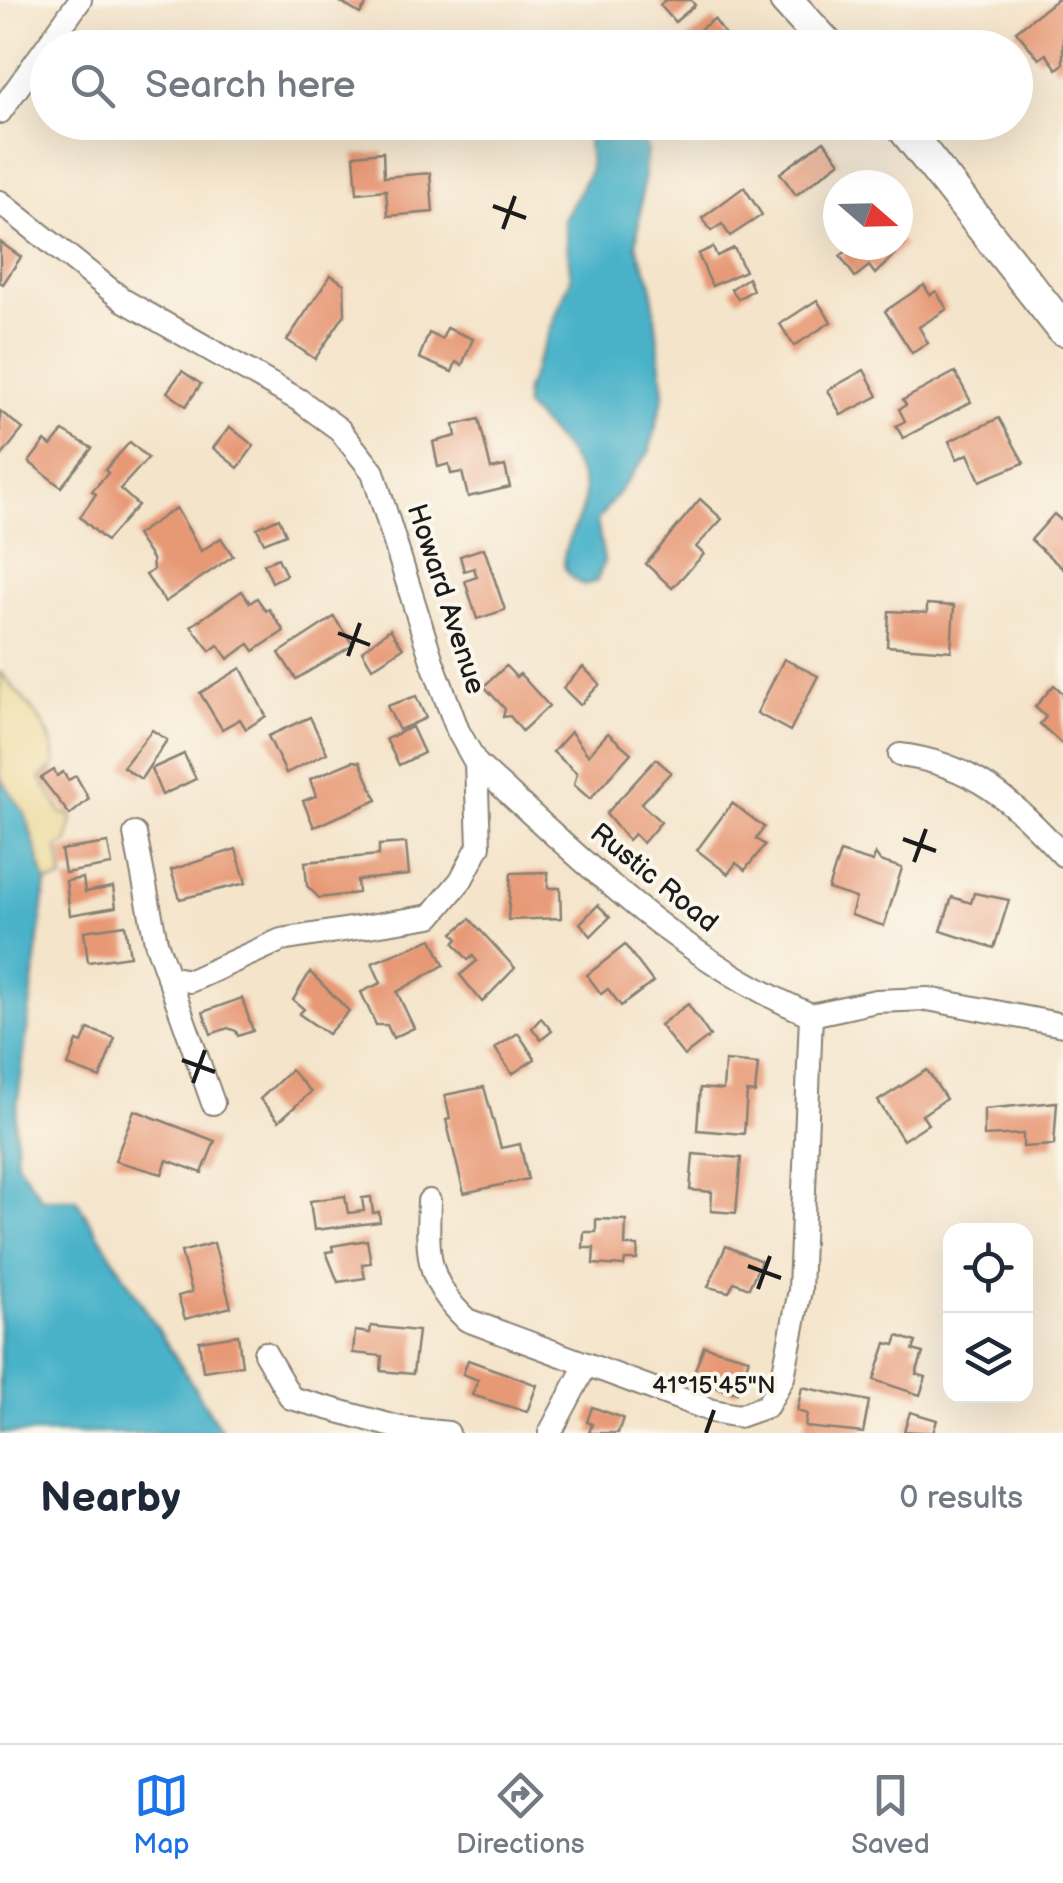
<!DOCTYPE html>
<html lang="en">
<head>
<meta charset="utf-8">
<style>
  :root { --surface:#fff; --page:#f6f6f7; --text:#1f2937; --muted:#747a83; --line:#e0e1e3; --accent:#1a73e8 }
  body { margin:0; font-family:"Balsamiq Sans",sans-serif; background:var(--page); color:var(--text) }
  .controls { position:absolute; right:30px; bottom:30px; display:grid; overflow:hidden; border-radius:20px; box-shadow:0 10px 40px #0002 }
  .controls button { width:90px; height:90px; display:grid; place-items:center; padding:0; border:0; border-bottom:2px solid var(--line); background:var(--surface); color:var(--text); font:50px sans-serif }
  .compass { position:absolute; left:823px; top:170px; width:90px; height:90px; border-radius:50%; background:var(--surface); box-shadow:0 10px 40px #0002; rotate:110deg }
  .list { margin:0; padding:0; list-style:none }
  h2 { display:flex; justify-content:space-between; align-items:center; height:130px; margin:0; padding:0 40px; font-size:42px }
  h2 small { font-size:32px; font-weight:400; color:var(--muted) }
  .icon { flex:none; width:55px; height:55px; fill:none; stroke:currentColor; stroke-width:2; stroke-linecap:round; stroke-linejoin:round }
  .map { position:relative; flex:none; width:1063px; height:1433px; overflow:hidden }
  .search { position:absolute; background:var(--surface); box-shadow:0 10px 40px #0002; left:30px; right:30px; top:30px; height:110px; display:flex; align-items:center; gap:25px; box-sizing:border-box; padding:0 35px; border-radius:55px; color:var(--muted); font-size:38px }
  .sheet { height:310px; background:var(--surface) }
  nav { display:flex; justify-content:space-around; align-items:center; box-sizing:border-box; height:140px; border-top:2px solid var(--line); background:var(--surface); font-size:28px; color:var(--muted) }
  nav a { display:grid; justify-items:center; gap:5px }
  nav .on { color:var(--accent) }
  .map>svg:first-child { display:block }
  .sand { fill:#eeda9e; stroke:#857b5d; stroke-width:2.5 }
  .water { fill:#4ab2c9; stroke:#336772; stroke-width:2.5 }
  .building { fill:#e79875 }
  .lines { fill:none; stroke-linecap:round; stroke-linejoin:round }
  .street-casing { stroke:#888073; stroke-width:26 }
  .secondary-casing { stroke:#888073; stroke-width:36 }
  .street { stroke:#fff; stroke-width:22 }
  .secondary { stroke:#fff; stroke-width:32 }
  .ticks { fill:none; stroke:#1c1c1c; stroke-width:4 }
  .labels { text-anchor:middle; dominant-baseline:central; stroke-width:8; stroke-linejoin:round; paint-order:stroke }
  .street-label { font-size:28px; fill:#1c1c1c; stroke:#fbf7ec }
  .ticks-label { font-size:25px; text-anchor:middle; fill:#1c1c1c; stroke:#fbf7ec; stroke-width:8; stroke-linejoin:round; paint-order:stroke }
</style>
</head>
<body>
<div class="map">
<svg width="1063" height="1433" viewBox="0 0 1063 1433">
  <rect width="100%" height="100%" fill="#fbf7ec"/>
  <filter id="ink" filterUnits="userSpaceOnUse"><feTurbulence type="fractalNoise" baseFrequency=".01" numOctaves="2"/><feDisplacementMap in="SourceGraphic" scale="20" xChannelSelector="R" yChannelSelector="G"/><feConvolveMatrix kernelMatrix="1 2 1 2 8 2 1 2 1" color-interpolation-filters="sRGB"/></filter>
  <filter id="wash" filterUnits="userSpaceOnUse"><feTurbulence type="fractalNoise" baseFrequency=".0048" numOctaves="4" result="noise"/><feDisplacementMap in="SourceGraphic" scale="40" xChannelSelector="R" yChannelSelector="G"/><feGaussianBlur stdDeviation="2.25" result="paint"/><feColorMatrix in="noise" values="0 0 0 0 0 0 0 0 0 0 0 0 0 0 0 0 0 1.4 0 .05"/><feComposite in="paint" operator="in"/></filter>
  <g filter="url(#wash)">
    <rect width="100%" height="100%" fill="#f4e4ca"/>
    <path class="sand" d="M0,672C23,700 57,729 55,766L40,778L62,814L72,816L68,842L58,848L63,879L46,883L25,814L0,777Z"/>
    <g class="water">
      <path d="M636,123L647,149L636,246L651,281L664,394L649,452L597,521L604,561L597,581L584,585C536,565 590,522 584,489C577,455 548,431 525,407V392L571,278L564,219L590,171L587,124Z"/>
      <path d="M0,777L25,814L46,883L15,1123L17,1162L42,1199H76L223,1433H0Z"/>
    </g>
    <g id="blocks">
      <g class="building">
        <path d="M337,0H369L360,14Z"/>
        <path d="M665,0H691L695,5L675,22L660,5Z"/>
        <path d="M1056,0H1063V64L1057,69L1046,54L1039,59L1016,31Z"/>
        <path d="M714,19L730,41L726,48H675Z"/>
        <path d="M723,122H757L746,131L741,125L731,133Z"/>
        <path d="M824,141L840,162L796,195L780,173Z"/>
        <path d="M383,152L384,177L430,173L433,212L388,216L386,190L357,193L354,155Z"/>
        <path d="M744,187L762,215L730,236L722,224L711,231L702,218Z"/>
        <path d="M898,238L905,245L875,274L869,266L855,277L840,256L855,245H898Z"/>
        <path d="M0,242L21,257L3,284L0,282Z"/>
        <path d="M713,247L717,256L734,248L745,271L712,286L698,254Z"/>
        <path d="M331,275L344,284L345,314L315,359L287,340Z"/>
        <path d="M748,278L753,290L738,299L731,289Z"/>
        <path d="M924,285L930,295L936,291L947,309L919,327L928,343L912,353L885,311Z"/>
        <path d="M817,300L831,322L794,346L780,324Z"/>
        <path d="M447,328L473,339L462,365L456,362L452,372L419,358L429,333L442,339Z"/>
        <path d="M864,370L878,396L841,415L828,390Z"/>
        <path d="M182,371L201,384L186,406L167,392Z"/>
        <path d="M955,372L971,402L903,438L896,426L905,421L899,409L906,405L903,400Z"/>
        <path d="M0,411L23,429L0,458Z"/>
        <path d="M999,418L1024,463L980,481L968,454L957,459L949,441Z"/>
        <path d="M479,419L491,469L505,466L510,487L468,497L462,472L451,474L449,464L438,467L433,442L456,436L454,425Z"/>
        <path d="M230,427L254,446L238,468L213,448Z"/>
        <path d="M63,431L92,448L61,487L29,462L45,441L51,446Z"/>
        <path d="M130,442L148,458L120,489L138,505L106,541L80,517L96,494L92,491L108,473L105,470Z"/>
        <path d="M700,499L722,519L696,547L704,554L672,588L646,564Z"/>
        <path d="M176,508L201,551L221,538L233,556L165,602L146,575L153,570L152,559L136,535Z"/>
        <path d="M1054,514L1063,522V569L1031,540Z"/>
        <path d="M279,518L286,534L264,543L257,528Z"/>
        <path d="M484,548L505,610L477,619L465,581L477,577L474,568L464,571L460,556Z"/>
        <path d="M278,558L286,575L272,582L264,564Z"/>
        <path d="M242,591L250,603L257,598L266,611L269,609L284,631L254,651L249,644L228,659L218,645L210,651L191,626Z"/>
        <path d="M927,604L954,606L951,651L887,646L889,611L927,613Z"/>
        <path d="M334,617L353,645L296,679L279,653Z"/>
        <path d="M390,629L403,648L372,668L362,651Z"/>
        <path d="M784,659L818,676L790,731L757,713Z"/>
        <path d="M506,666L516,677L520,674L549,706L522,731L510,716L503,717L505,709L484,686Z"/>
        <path d="M583,667L600,684L580,705L563,688Z"/>
        <path d="M241,668L266,716L246,729L240,719L222,729L200,693Z"/>
        <path d="M1054,685L1063,693V745L1040,724L1046,717L1035,707Z"/>
        <path d="M416,696L426,718L399,730L387,706Z"/>
        <path d="M310,717L327,753L286,773L268,736Z"/>
        <path d="M412,727L424,753L399,765L386,739Z"/>
        <path d="M152,730L167,740L141,779L123,767Z"/>
        <path d="M571,732L588,755L608,733L631,753L590,799L574,785L577,773L553,752Z"/>
        <path d="M184,754L196,779L162,795L151,769Z"/>
        <path d="M656,759L671,772L641,804L661,822L643,843L634,834L628,840L606,814Z"/>
        <path d="M353,761L360,762L377,800L314,827L303,801L316,796L310,779Z"/>
        <path d="M54,770L57,776L63,772L68,780L76,776L89,799L70,815L41,778Z"/>
        <path d="M732,803L764,827L756,839L765,845L745,870L736,863L728,874L697,850Z"/>
        <path d="M108,843L112,865L65,873L61,850Z"/>
        <path d="M406,843L409,875L357,880L358,893L319,898L307,886L305,862L379,855V845Z"/>
        <path d="M236,849L246,883L180,899L171,870Z"/>
        <path d="M840,852L873,862L875,854L880,861L902,868L884,926L851,915L856,898L828,889Z"/>
        <path d="M548,872V888H560L561,918L508,920L511,873Z"/>
        <path d="M83,878L85,892L113,887L116,907L70,915L66,881Z"/>
        <path d="M974,893L1009,900L994,948L941,931L952,897L971,903Z"/>
        <path d="M598,905L610,917L591,936L580,923Z"/>
        <path d="M470,919L515,968L482,1002L460,975L477,961L473,956L468,960L454,943L458,939L453,933Z"/>
        <path d="M125,925L130,956L88,962L84,931Z"/>
        <path d="M432,939L444,965L397,992L414,1028L393,1038L387,1025H376L361,992L381,983L372,963Z"/>
        <path d="M625,945L653,982L621,1006L608,989L601,994L587,975Z"/>
        <path d="M310,972L349,1011L328,1034L299,1014L304,1009L293,1000Z"/>
        <path d="M242,998L253,1031L238,1036L236,1031L228,1028L211,1034L203,1012Z"/>
        <path d="M688,1004L710,1036L684,1056L660,1025Z"/>
        <path d="M541,1018L552,1031L541,1040L532,1028Z"/>
        <path d="M88,1029L115,1038L100,1078L68,1066L77,1041L82,1043Z"/>
        <path d="M518,1033L535,1059L512,1074L495,1048Z"/>
        <path d="M725,1061L758,1064L755,1093L747,1092L744,1134L697,1130L700,1088L723,1090Z"/>
        <path d="M291,1070L311,1092L279,1121L260,1099Z"/>
        <path d="M927,1070L946,1099L922,1115L928,1124L903,1140L878,1101Z"/>
        <path d="M484,1087L501,1148L520,1144L528,1179L464,1193L446,1120L450,1119L445,1095Z"/>
        <path d="M1057,1102L1054,1145L1023,1147V1134L984,1136V1109Z"/>
        <path d="M134,1110L215,1141L202,1173L167,1160L162,1174L115,1161Z"/>
        <path d="M693,1154L741,1158L736,1213L711,1211L712,1192L690,1190Z"/>
        <path d="M345,1196L348,1213L364,1211L362,1198L371,1197L373,1213L379,1212L380,1222L314,1230L310,1201Z"/>
        <path d="M596,1219L626,1220L625,1246H638L637,1260H625L624,1266L593,1264L594,1248H583L584,1232H596Z"/>
        <path d="M367,1240L371,1263L362,1264L365,1278L338,1282L326,1252L333,1251L332,1246Z"/>
        <path d="M214,1243L231,1307L185,1319L178,1296L192,1292L181,1252Z"/>
        <path d="M726,1246L761,1261L749,1288L734,1282L729,1292L708,1287Z"/>
        <path d="M371,1326L418,1331L413,1374L381,1371L382,1356L353,1353L355,1331L370,1333Z"/>
        <path d="M238,1335L242,1365L203,1371L199,1341Z"/>
        <path d="M898,1336L916,1342L913,1350L923,1353L916,1374L926,1377L920,1395L874,1380L886,1343L895,1345Z"/>
        <path d="M704,1346L749,1358L737,1393L691,1380Z"/>
        <path d="M468,1360L537,1385L527,1412L472,1395L478,1380L463,1374Z"/>
        <path d="M802,1387L869,1401L863,1433L805,1427L807,1414L797,1411Z"/>
        <path d="M592,1407L623,1418L618,1433H589L592,1424L587,1422Z"/>
        <path d="M910,1412L937,1420L933,1433L904,1431Z"/>
      </g>
    </g>
  </g>
  <g filter="url(#ink)">
    <use href="#blocks" fill-opacity="0" stroke="#888073" stroke-width="2.5"/>
    <g class="lines">
      <defs>
        <g id="street">
          <path d="M0,112L80,0"/>
          <path d="M0,202L123,300L299,400L339,429L373,472L432,661L458,731L476,763L479,846L461,880L431,916L281,940L190,981L168,977"/>
          <path d="M900,755C974,764 1013,802 1063,855"/>
          <path d="M476,763C580,858 681,960 811,1015"/>
          <path d="M135,834L156,942L213,1103"/>
          <path d="M811,1015L876,1001L928,999L1063,1025"/>
          <path d="M429,1201C427,1254 426,1282 467,1320L713,1411L739,1416L767,1406L783,1377L800,1290L811,1015"/>
          <path d="M265,1353L291,1398L400,1428L448,1433"/>
          <path d="M550,1433L586,1365"/>
        </g>
        <g id="secondary">
          <path d="M786,0L830,48"/>
          <path d="M899,122L1063,329"/>
        </g>
      </defs>
      <use href="#street" class="street-casing"/>
      <use href="#secondary" class="secondary-casing"/>
      <use href="#street" class="street"/>
      <use href="#secondary" class="secondary"/>
    </g>
  </g>
  <path class="ticks" d="M493,206L526,218M503,229L515,196M338,633L370,645M348,656L360,623M903,839L936,851M914,862L926,829M182,1060L215,1072M193,1083L205,1050M748,1266L781,1278M758,1289L770,1256M706,1433L714,1410"/>
  <g class="labels">
    <g class="street-label">
      <text transform="translate(446 599) rotate(72)">Howard Avenue</text>
      <text transform="translate(654 878) rotate(39)">Rustic Road</text>
    </g>
  </g>
  <g class="ticks-label">
    <text x="714" y="1393">41°15'45"N</text>
  </g>
</svg>
<div class="controls">
<button><svg class="icon" aria-label="locate" viewBox="0 0 24 24"><circle cx="12" cy="12" r="6"/><path d="M12 2v4M12 18v4M2 12h4M18 12h4"/></svg></button>
<button><svg class="icon" aria-label="layers" viewBox="0 0 24 24"><path d="M12 4l9 5-9 5-9-5zM3 14l9 5 9-5"/></svg></button>
</div>
<svg class="compass" viewBox="-18 -18 36 36"><path d="M0-13l5 13h-10z" fill="#e53935"/><path d="M0 13l5-13h-10z" fill="#747a83"/></svg>
<div class="search"><svg class="icon" aria-label="search" viewBox="0 0 24 24"><circle cx="10" cy="10" r="6"/><path d="M15 15l6 6"/></svg>Search here</div>
</div>
<section class="sheet">
<h2>Nearby<small>0 results</small></h2>
<ul class="list">
</ul>
</section>
<nav>
<a class="on"><svg class="icon" aria-label="map" viewBox="0 0 24 24"><path d="M3 6l6-2 6 2 6-2v14l-6 2-6-2-6 2zM9 4v14M15 6v14"/></svg>Map</a>
<a><svg class="icon" aria-label="directions" viewBox="0 0 24 24"><path d="M12 3l9 9-9 9-9-9zM9 14v-3h6M13 9l2 2-2 2"/></svg>Directions</a>
<a><svg class="icon" aria-label="saved" viewBox="0 0 24 24"><path d="M7 4h10v16l-5-4-5 4z"/></svg>Saved</a>
</nav>
</body>
</html>
